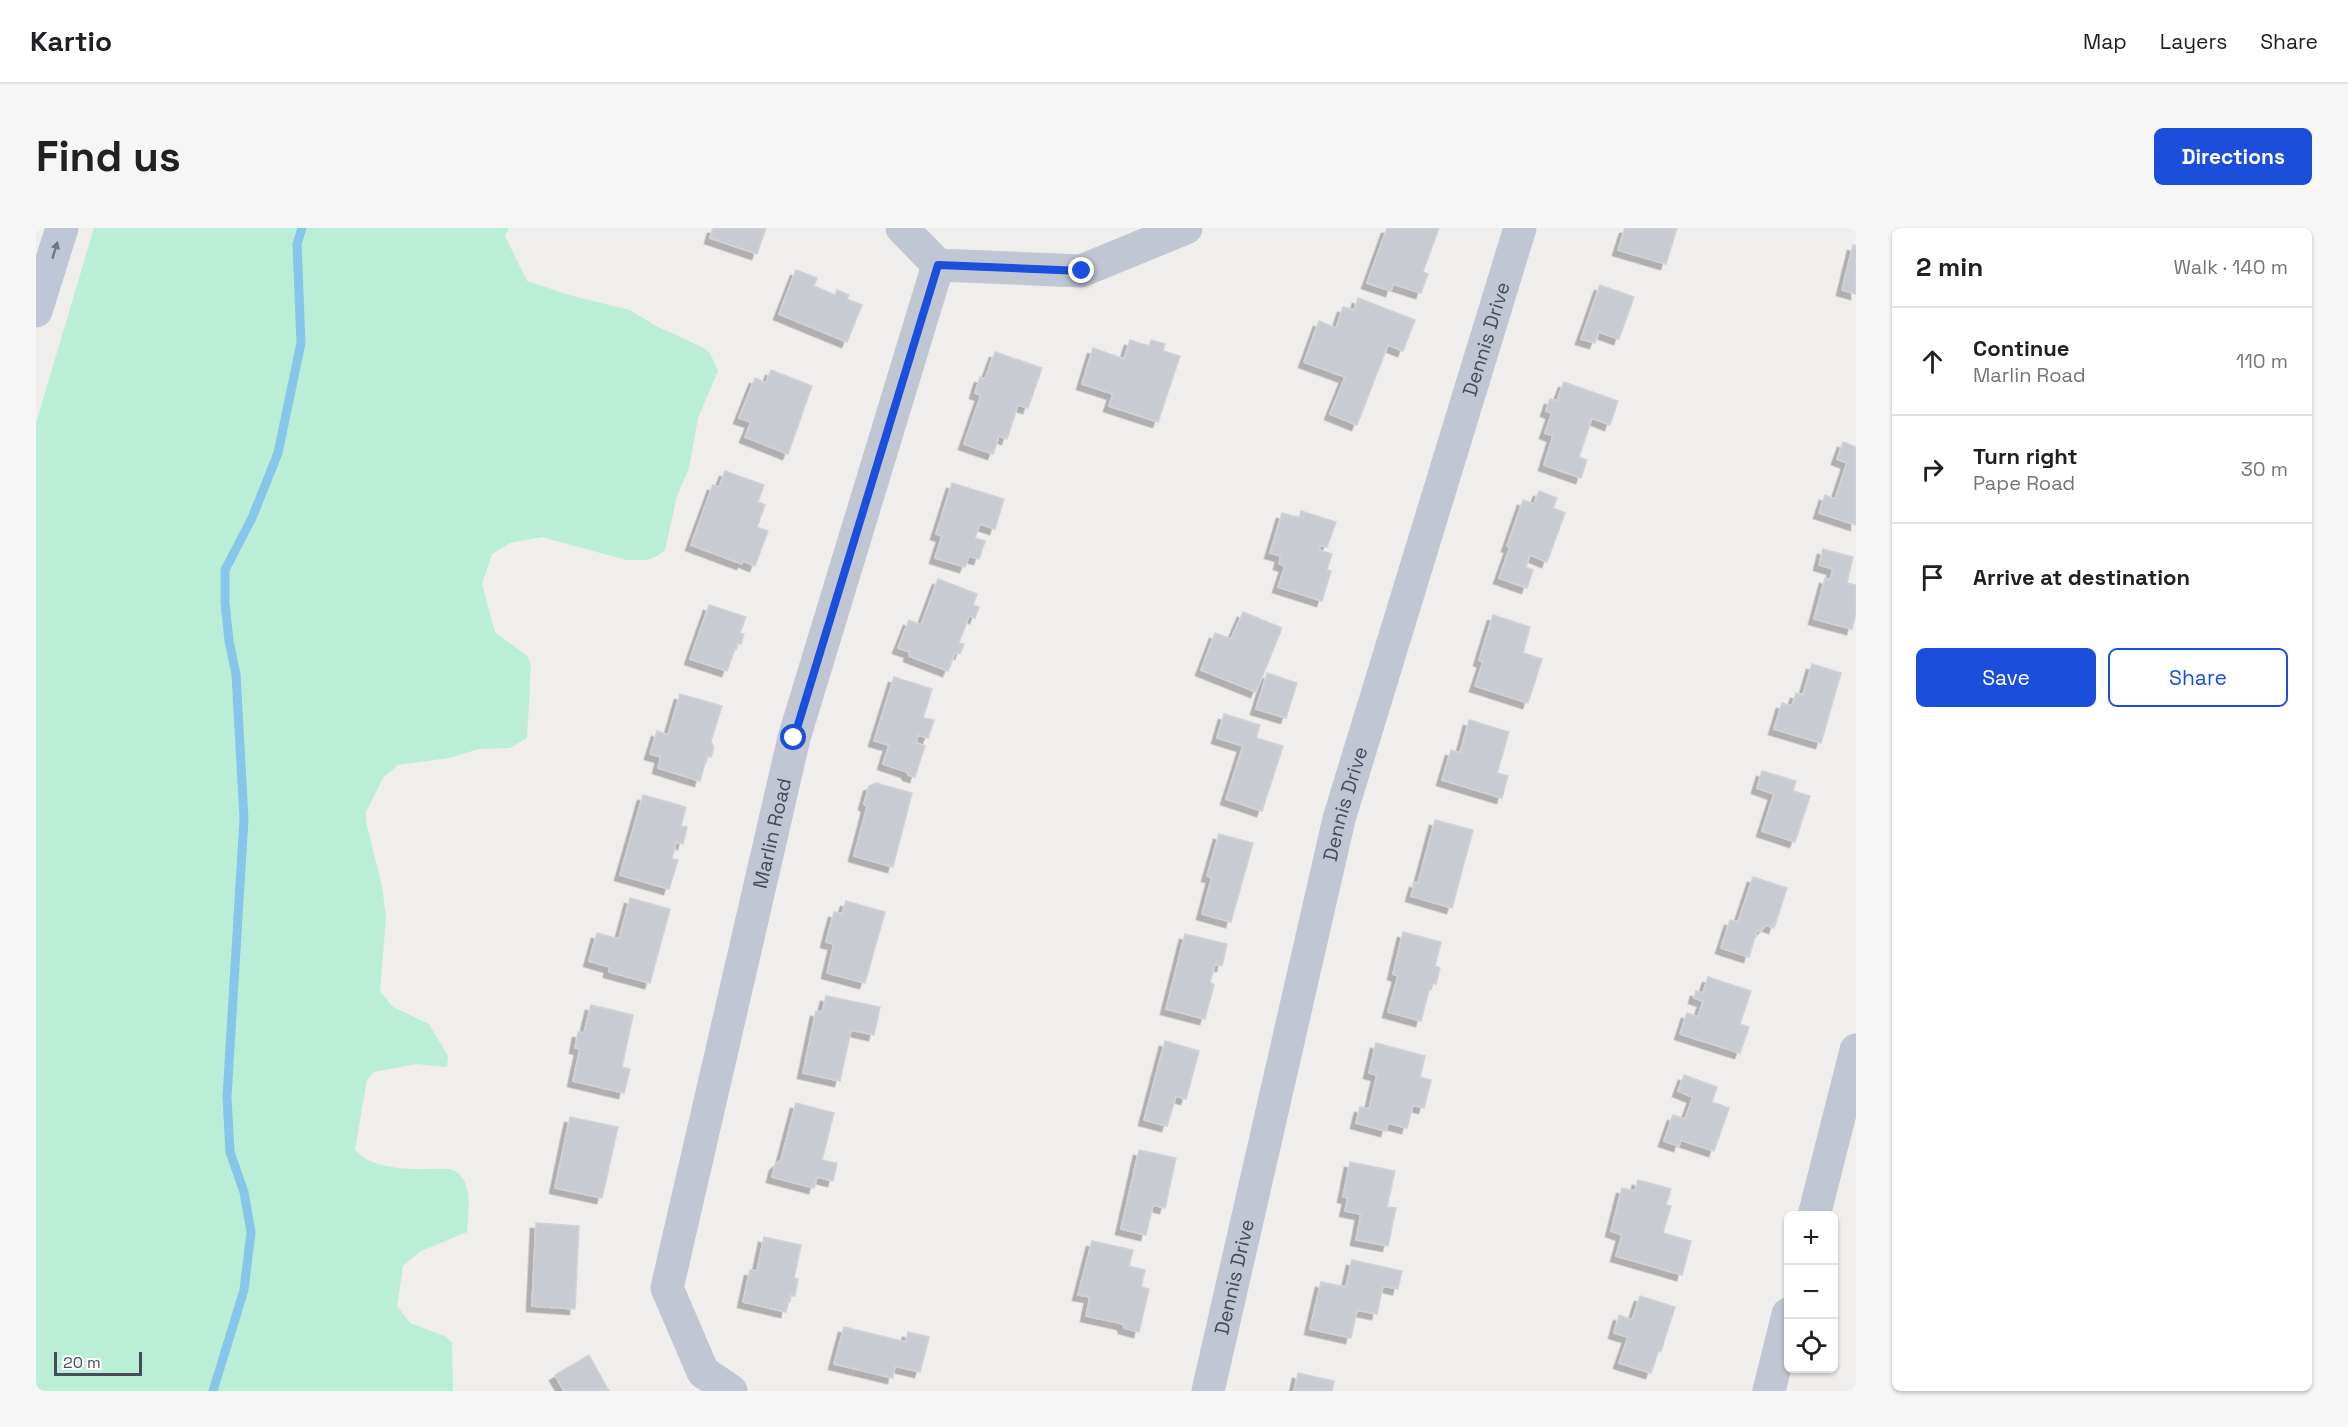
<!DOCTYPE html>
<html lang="en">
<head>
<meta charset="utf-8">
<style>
  :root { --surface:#fff; --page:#f6f6f6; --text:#202124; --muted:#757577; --line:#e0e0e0; --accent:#1b4edb }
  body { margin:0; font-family:"Space Grotesk",sans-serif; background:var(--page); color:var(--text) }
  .controls { position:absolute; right:18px; bottom:18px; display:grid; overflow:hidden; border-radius:9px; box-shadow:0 2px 4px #0004 }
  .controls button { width:54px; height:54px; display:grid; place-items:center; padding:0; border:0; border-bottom:2px solid var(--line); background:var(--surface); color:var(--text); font:30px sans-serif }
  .scale { position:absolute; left:18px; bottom:15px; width:88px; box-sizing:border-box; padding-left:6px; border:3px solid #454d5a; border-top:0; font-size:16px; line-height:21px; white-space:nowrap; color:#454d5a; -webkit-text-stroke:4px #fff; paint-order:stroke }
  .stop { position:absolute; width:18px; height:18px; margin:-14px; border:4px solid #1b4edb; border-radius:50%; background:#fff }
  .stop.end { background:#1b4edb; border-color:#fff; box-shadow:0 2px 6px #0008 }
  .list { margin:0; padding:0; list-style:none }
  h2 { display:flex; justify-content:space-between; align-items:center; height:78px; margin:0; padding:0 24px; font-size:26px }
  h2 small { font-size:20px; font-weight:400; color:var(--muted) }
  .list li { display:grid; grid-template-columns:39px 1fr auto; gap:18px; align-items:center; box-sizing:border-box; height:108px; padding:0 24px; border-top:2px solid var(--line) }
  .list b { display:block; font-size:22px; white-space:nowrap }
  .list p { margin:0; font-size:20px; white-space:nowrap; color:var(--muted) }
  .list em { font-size:20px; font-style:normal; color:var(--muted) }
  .actions { display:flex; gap:12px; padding:18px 24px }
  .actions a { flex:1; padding:14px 0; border:2px solid var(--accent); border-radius:9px; text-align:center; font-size:21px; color:var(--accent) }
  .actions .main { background:var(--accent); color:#fff }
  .icon { flex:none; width:33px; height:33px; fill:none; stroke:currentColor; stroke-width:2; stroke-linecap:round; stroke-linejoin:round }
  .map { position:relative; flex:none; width:1820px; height:1163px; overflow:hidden; border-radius:9px }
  header { display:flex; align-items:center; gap:36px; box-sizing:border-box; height:84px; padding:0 30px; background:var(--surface); border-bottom:2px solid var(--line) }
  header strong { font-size:28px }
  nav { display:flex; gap:33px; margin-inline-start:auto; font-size:21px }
  .intro { display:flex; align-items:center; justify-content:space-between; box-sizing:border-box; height:144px; padding:0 36px }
  h1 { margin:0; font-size:42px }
  .button { padding:15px 27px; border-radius:9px; background:var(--accent); color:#fff; font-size:21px; font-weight:700 }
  main { display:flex; gap:36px; padding:0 36px }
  aside { flex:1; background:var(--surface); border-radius:9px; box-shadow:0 2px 4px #0004 }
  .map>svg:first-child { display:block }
  .green { fill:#bbeed7 }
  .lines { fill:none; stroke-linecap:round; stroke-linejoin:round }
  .stream { stroke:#88c5ea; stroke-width:9 }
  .building { fill:#c9cbd3; stroke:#d1d2d8; stroke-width:1.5; filter:url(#shadow) }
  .street { stroke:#c0c6d2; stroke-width:33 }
  .secondary { stroke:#bfc6d6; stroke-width:33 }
  .oneway { fill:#707785 }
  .route { stroke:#1b4edb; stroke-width:8 }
  .labels { text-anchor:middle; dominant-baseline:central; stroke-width:4.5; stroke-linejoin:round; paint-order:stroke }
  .street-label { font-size:20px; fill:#454d5a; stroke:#fff }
</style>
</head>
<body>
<header>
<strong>Kartio</strong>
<nav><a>Map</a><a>Layers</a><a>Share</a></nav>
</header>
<div class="intro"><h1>Find us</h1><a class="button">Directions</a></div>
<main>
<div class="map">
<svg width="1820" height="1163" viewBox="0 0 1820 1163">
  <defs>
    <filter id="shadow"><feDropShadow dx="-5.5" dy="5.5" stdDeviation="0" flood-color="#0004"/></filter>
  </defs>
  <rect width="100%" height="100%" fill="#f0eded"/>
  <path class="green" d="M58,0H473L469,8L491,53L537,68L594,82L620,98L666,119L674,125L682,143L662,190L653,240L641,268L629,322L621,328L611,332H590L506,309L474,315L456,326L446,356L456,394L459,404L491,428L495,437L491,510L474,520L443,521L413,530L362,537L347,550L330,584V594L346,658L350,689L344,763L357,779L393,796L412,828L411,839L380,836L338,844L331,852L319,922C341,946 385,940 415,941C439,951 432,982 431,1004L383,1024L367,1038L361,1078L374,1095L409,1108L416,1115L417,1163H0V195Z"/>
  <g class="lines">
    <path class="stream" d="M177,1163L208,1062L215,1004L208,964L194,924L191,869L208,591L200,446L193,413L189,375V342L216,290L242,225L265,115L261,16L266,0"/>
  </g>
  <g class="building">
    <path d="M677,0H730L721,26L674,10Z"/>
    <path d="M1351,0H1403L1387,44L1392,46L1385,65L1357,56L1355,63L1331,55Z"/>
    <path d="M1589,0H1641L1630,36L1582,22Z"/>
    <path d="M1817,17L1820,18V66L1806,62Z"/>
    <path d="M760,42L781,50L778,58L799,67L801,62L813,67L811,71L826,77L811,114L743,86Z"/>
    <path d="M1564,57L1598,69L1583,111L1563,104L1559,115L1545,111Z"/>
    <path d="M1322,70L1379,92L1367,123L1352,117L1321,197L1294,186L1309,149L1268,134L1283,93L1300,100L1307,79L1318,82Z"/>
    <path d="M1094,112L1113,118L1115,112L1129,116L1127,123L1144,128L1122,194L1073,178L1077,166L1046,156L1057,120L1088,131Z"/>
    <path d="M959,124L1006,140L992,180L982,177L971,211L963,208L957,226L928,216L945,167L939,165L944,149L949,151Z"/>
    <path d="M735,142L776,158L752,226L709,209L715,194L703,190L719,150L730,155Z"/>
    <path d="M1528,154L1582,173L1574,197L1556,190L1543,229L1551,232L1545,250L1508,237L1517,208L1509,205L1516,185L1510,183L1514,171L1521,173Z"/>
    <path d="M1807,214L1820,219V297L1783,285L1789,267L1799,271L1811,235L1801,231Z"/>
    <path d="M689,243L728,257L722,274L729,277L721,299L732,303L719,338L707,333L706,336L655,317L677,257L683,259Z"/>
    <path d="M916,255L968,271L959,301L944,296L939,310L949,313L943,331L933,328L929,339L899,330L906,308L900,306Z"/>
    <path d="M1503,263L1521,270L1517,280L1529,285L1511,334L1494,327L1490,339L1497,342L1491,360L1463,350L1474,319L1471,318L1487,272L1498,276Z"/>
    <path d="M1265,283L1300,294L1291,319L1284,317L1283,322L1296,326L1291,342L1295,343L1286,373L1242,359L1249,338L1243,336L1245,328L1234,325L1246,285L1263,290Z"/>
    <path d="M1787,321L1817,329L1811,355L1820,357V385L1816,401L1778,391L1789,350L1794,352L1797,341L1783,337Z"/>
    <path d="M902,351L941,366L937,377L943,379L939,390L933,388L923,415L928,416L924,426L919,425L912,443L873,428L874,424L862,420L873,392L885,397Z"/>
    <path d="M673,377L710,389L704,405L708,406L705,416L701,415L691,443L654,431Z"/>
    <path d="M1207,384L1246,400L1220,464L1165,442L1179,405L1195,411Z"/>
    <path d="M1457,387L1494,399L1487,425L1506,431L1492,475L1439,458L1447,434L1443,432Z"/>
    <path d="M1776,436L1805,445L1785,515L1738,501L1746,475L1756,478L1760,465L1767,467Z"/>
    <path d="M1231,445L1261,455L1250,490L1220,481Z"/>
    <path d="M858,449L896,461L887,490L898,492L892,510L882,507L880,515L889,518L879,549L872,547L871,544L847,536L853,517L838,513Z"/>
    <path d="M644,466L686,478L675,513L678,520L675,529L671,528L664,553L622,540L625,529L614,526L621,503L632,507Z"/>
    <path d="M1188,486L1224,497L1220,510L1247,518L1226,583L1190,571L1207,518L1181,510Z"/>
    <path d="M1433,492L1473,504L1461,545L1472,548L1466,570L1406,552L1415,522L1424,525Z"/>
    <path d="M1726,543L1760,553L1757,563L1774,568L1759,614L1726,603L1738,566L1721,560Z"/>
    <path d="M840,555L876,565L857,639L818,628L831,579L828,576L833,558Z"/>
    <path d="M607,567L650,579L645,598L651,599L647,616L640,614L636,631L642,632L633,661L584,647Z"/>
    <path d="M1399,592L1437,602L1416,680L1375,668L1379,654L1382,655Z"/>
    <path d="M1183,606L1217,615L1195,694L1166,686L1176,649L1171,648Z"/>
    <path d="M1717,649L1751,660L1738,700L1730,697L1725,703L1721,702L1713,729L1685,720L1694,692L1702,694Z"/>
    <path d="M594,670L634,681L614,755L573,744L574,739L553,733L561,705L583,711Z"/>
    <path d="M810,673L849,684L829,755L791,745L798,716L790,714L798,684L806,686Z"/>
    <path d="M1367,704L1405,714L1399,738L1404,740L1400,756L1395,755L1385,793L1352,784L1362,748L1357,746Z"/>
    <path d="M1149,706L1191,716L1186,738L1179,736L1174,754L1178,757L1169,791L1130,781Z"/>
    <path d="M1672,749L1715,763L1704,796L1713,799L1704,825L1644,806L1651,785L1662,789L1667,773L1658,770L1660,763L1667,765Z"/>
    <path d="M790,768L844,779L838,807L815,802L804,853L767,845L780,783L786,784Z"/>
    <path d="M555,777L597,787L586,839L594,841L588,865L537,853L544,821L539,820L542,804L548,805Z"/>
    <path d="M1129,813L1163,823L1150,871L1140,868L1131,898L1108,892Z"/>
    <path d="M1340,815L1389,828L1384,849L1395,852L1388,880L1377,877L1371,900L1352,895L1350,903L1320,895L1324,879L1333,881L1341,847L1333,845Z"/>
    <path d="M1648,847L1681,859L1676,874L1693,880L1678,923L1645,912L1643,918L1628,913L1637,887L1649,891L1657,869L1642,863Z"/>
    <path d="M760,875L798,885L786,932L801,935L797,953L781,949L778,960L736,949L739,937L745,932Z"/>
    <path d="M534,889L582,899L566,970L519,960Z"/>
    <path d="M1103,922L1140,930L1129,980L1117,977L1110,1007L1085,1001Z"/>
    <path d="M1314,934L1359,943L1351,979L1360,980L1352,1018L1320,1012L1325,986L1309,983L1312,970L1307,969Z"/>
    <path d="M1602,952L1635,961L1630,977L1635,978L1627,1005L1655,1013L1646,1047L1580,1028L1586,1007L1575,1003L1586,960L1599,963Z"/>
    <path d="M500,995L543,998L539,1081L496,1078Z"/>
    <path d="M728,1009L765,1017L758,1050L762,1051L759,1068L754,1067L750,1084L707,1074L714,1042L721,1043Z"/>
    <path d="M1056,1013L1097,1022L1093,1038L1109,1042L1105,1059L1113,1061L1103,1104L1088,1100L1087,1096L1050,1088L1054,1069L1042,1067Z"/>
    <path d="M1316,1032L1366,1043L1362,1061L1347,1058L1341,1086L1321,1082L1315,1110L1274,1101L1285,1054L1310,1059Z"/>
    <path d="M1604,1068L1639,1079L1625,1123L1622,1124L1615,1145L1583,1135L1592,1109L1578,1105L1583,1087L1596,1092Z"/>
    <path d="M808,1099L870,1114L872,1104L893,1109L884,1144L859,1138L857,1150L798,1136Z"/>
    <path d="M553,1127L573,1163H528L519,1147Z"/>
    <path d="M1262,1145L1298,1153L1296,1163H1258Z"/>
  </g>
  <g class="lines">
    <g class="street">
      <path d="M866,0L902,37L1045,43L1150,0"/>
      <path d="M1778,988L1820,822"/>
      <path id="s1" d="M695,1163L667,1144L631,1060L758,510L902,37"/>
      <path id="s2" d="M1172,1163L1303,591L1484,0"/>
      <path d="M1733,1163L1752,1086"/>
    </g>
    <path class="secondary" d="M0,83L26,0"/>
  </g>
  <defs><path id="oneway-solid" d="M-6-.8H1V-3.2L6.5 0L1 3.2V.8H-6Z" transform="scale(1.5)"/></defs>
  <use class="oneway" href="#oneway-solid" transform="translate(19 22) rotate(-73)"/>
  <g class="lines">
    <path class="route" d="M758,510L902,37L1046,43"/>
  </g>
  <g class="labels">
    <g class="street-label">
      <text stroke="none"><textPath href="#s2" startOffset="1089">Dennis Drive</textPath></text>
      <text stroke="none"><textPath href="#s2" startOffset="603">Dennis Drive</textPath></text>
      <text stroke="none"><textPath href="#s1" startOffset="592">Marlin Road</textPath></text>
      <text stroke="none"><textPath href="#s2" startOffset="117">Dennis Drive</textPath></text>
    </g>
  </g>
</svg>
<div class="controls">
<button>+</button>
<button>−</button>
<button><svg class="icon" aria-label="locate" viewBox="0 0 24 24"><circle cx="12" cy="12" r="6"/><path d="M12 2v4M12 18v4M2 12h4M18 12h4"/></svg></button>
</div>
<div class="scale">20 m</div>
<div class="stop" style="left:758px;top:510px"></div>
<div class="stop end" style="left:1046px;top:43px"></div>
</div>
<aside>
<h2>2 min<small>Walk · 140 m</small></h2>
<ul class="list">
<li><svg class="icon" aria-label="ahead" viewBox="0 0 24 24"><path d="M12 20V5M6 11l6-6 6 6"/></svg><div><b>Continue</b><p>Marlin Road</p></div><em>110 m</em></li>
<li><svg class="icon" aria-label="right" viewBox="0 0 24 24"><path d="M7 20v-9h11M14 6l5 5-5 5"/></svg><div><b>Turn right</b><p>Pape Road</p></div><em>30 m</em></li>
<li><svg class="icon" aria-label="arrive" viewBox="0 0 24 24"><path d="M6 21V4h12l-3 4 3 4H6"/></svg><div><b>Arrive at destination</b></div></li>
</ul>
<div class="actions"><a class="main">Save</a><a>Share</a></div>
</aside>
</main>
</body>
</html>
